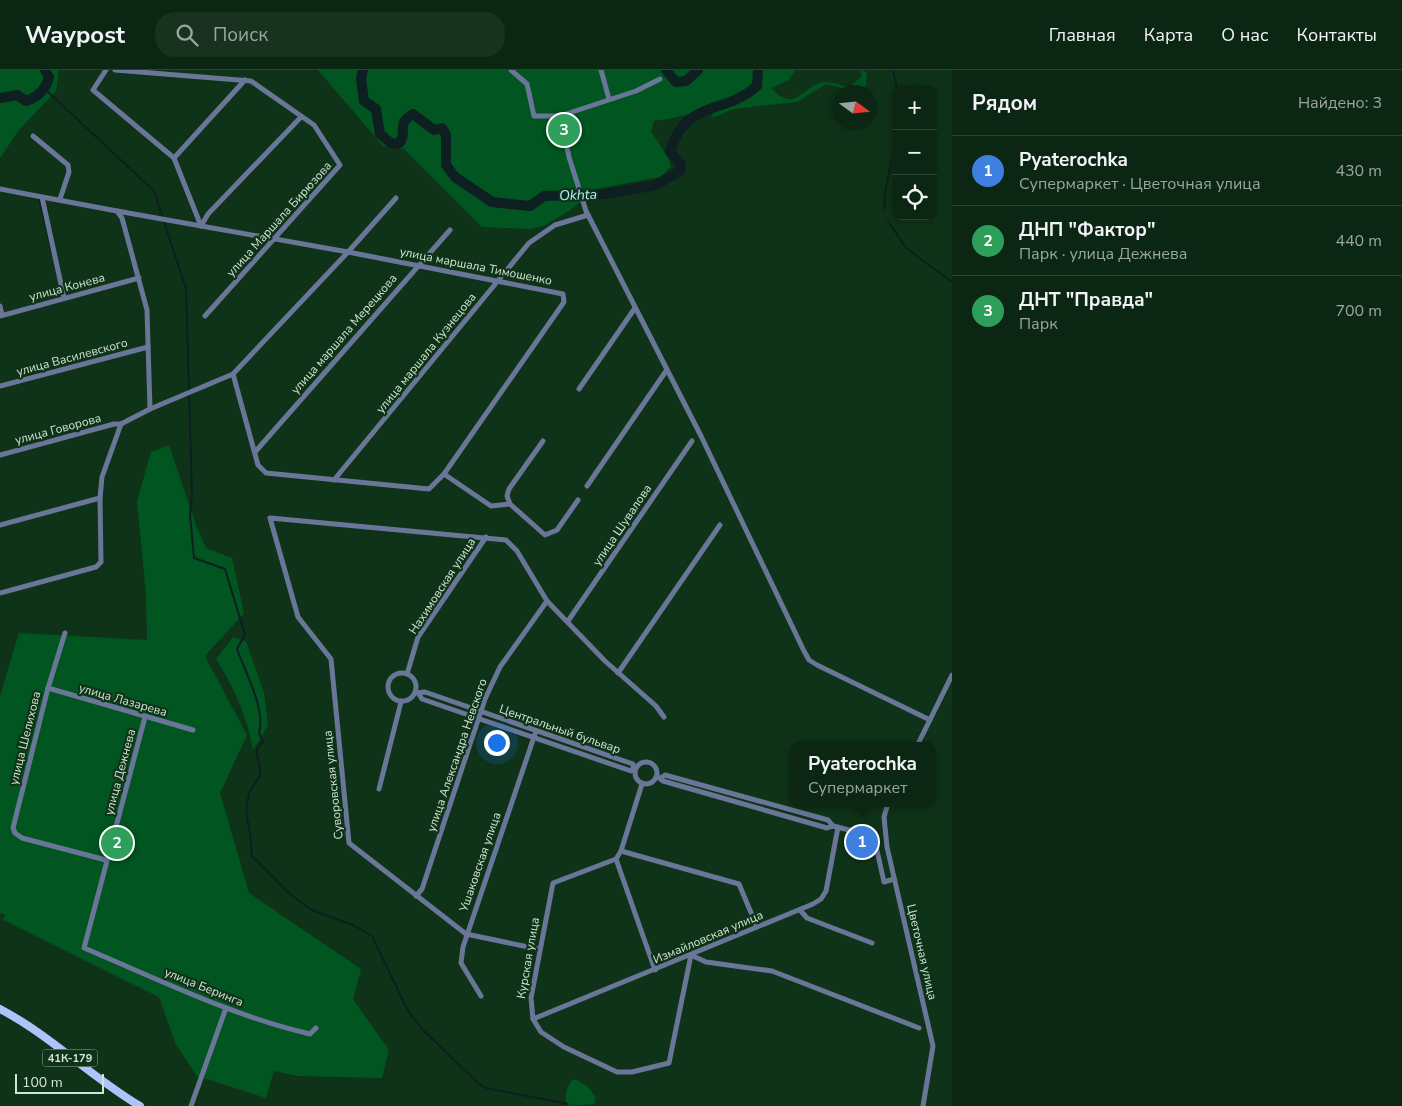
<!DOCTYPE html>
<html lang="ru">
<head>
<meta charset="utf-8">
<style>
  :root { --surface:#0b2612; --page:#193220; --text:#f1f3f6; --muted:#9aa59f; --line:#2b4332; --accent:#2563eb }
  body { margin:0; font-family:"Nunito Sans",sans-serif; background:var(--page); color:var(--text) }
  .controls { position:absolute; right:15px; top:15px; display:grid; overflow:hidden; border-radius:10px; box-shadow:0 2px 12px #0003 }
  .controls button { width:45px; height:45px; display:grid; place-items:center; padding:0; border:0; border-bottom:1px solid var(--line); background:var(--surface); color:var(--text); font:25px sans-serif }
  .compass { position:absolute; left:832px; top:15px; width:45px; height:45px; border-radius:50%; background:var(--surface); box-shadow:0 2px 12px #0003; rotate:105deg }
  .scale { position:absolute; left:15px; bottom:12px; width:89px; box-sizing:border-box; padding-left:5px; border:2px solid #d1e5d3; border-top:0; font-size:14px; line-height:18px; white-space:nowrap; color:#d1e5d3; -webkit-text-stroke:4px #0f3318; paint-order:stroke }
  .you { position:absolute; left:496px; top:672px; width:18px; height:18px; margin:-12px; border:4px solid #fff; border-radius:50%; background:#1a73e8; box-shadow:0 0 0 8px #1a73e833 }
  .badge { display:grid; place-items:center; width:32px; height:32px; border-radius:50%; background:var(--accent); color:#fff; font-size:16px; font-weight:700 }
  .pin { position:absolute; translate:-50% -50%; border:2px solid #fff; box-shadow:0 1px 5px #0006 }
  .popup { position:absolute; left:790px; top:672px; width:145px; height:65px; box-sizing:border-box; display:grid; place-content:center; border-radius:10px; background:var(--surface); filter:drop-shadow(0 1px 4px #0005); font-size:16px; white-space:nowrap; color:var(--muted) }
  .popup b { font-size:19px; color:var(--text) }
  .popup::after { content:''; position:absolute; left:50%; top:100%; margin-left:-10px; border:10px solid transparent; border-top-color:var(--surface) }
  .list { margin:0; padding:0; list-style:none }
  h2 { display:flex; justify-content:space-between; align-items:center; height:65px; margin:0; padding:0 20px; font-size:21px }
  h2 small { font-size:16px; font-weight:400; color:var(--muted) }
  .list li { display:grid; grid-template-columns:32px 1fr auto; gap:15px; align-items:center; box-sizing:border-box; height:70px; padding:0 20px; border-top:1px solid var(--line) }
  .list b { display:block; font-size:19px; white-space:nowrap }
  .list p { margin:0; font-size:16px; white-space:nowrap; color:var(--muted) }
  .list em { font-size:16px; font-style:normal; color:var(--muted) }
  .icon { flex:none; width:28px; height:28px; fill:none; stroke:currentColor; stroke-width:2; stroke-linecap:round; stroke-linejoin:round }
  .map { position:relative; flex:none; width:952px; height:1036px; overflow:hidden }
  header { display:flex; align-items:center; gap:30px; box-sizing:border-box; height:70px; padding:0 25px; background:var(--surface); border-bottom:1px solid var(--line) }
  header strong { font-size:24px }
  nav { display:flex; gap:28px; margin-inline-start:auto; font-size:18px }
  .search { width:350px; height:45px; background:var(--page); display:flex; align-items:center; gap:12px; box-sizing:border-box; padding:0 18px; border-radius:20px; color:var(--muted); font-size:19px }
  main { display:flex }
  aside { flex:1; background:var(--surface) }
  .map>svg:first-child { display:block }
  .green { fill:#005520 }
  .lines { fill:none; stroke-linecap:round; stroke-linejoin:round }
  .stream { stroke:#0d1f21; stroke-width:2 }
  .river { stroke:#0d1f21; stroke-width:10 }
  .minor { stroke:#6a7697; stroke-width:5 }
  .primary { stroke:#afc3fa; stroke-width:8 }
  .labels { text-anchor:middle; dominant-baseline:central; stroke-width:4.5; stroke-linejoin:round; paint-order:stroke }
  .shield { fill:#0f3318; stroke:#97b09b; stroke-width:1 }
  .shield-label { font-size:11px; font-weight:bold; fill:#d1e5d3 }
  .street-label { font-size:12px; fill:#d1e5d3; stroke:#0f3318 }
  .water-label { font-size:14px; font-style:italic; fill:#b7f0fa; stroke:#0f3318 }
</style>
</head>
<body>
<header>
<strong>Waypost</strong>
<div class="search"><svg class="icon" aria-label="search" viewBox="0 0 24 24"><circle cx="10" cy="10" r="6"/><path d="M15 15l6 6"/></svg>Поиск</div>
<nav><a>Главная</a><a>Карта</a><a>О нас</a><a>Контакты</a></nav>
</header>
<main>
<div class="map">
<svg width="952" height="1036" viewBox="0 0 952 1036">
  <rect width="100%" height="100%" fill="#0f3318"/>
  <g class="green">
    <path d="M0,0H59L56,21L19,60L0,88Z"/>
    <path d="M318,0H795L789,10L771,18C797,45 801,15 826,12C832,12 842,15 849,17L862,6L860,0L867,2L866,16L856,22L826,14L797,32L733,39L713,48L711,38C689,43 676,49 654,51L651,61L669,89L671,97L660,107L596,119L570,140L544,156L530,159L482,157L404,79L383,76Z"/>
    <path d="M169,375L197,458L206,478L232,488L244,543L205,586L247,665L220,723L249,823L361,899L353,929L389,980L382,1008L298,1006L274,1001L266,1028L197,1006L176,975L159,927L3,850L5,845L0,843V626L19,563L147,570L146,524L137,431L151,382Z"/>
    <path d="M233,567L246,571L264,623L268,656L253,680C247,645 234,618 216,589Z"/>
    <path d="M573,1009C585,1013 590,1018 596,1028L594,1034L567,1036C564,1026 566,1017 573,1009Z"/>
  </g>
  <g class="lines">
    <g class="stream">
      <path d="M893,0L897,19"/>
      <path d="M757,16L761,0"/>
      <path d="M44,18L154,121L186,219L192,424L190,445L194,488L225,499L245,565L237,579C245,601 266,640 259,663L263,672C252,680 259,689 260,700C261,711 251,715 249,724C243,748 249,749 251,770C251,776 251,780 252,786L291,825L312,840L355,856L372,866L408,941L422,959L479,1014L486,1018L568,1034"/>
      <path d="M39,129L52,182"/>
      <path d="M885,139L884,129L894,77"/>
      <path d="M888,151L906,178L952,212"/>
    </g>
    <g class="river">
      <path d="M363,0L361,8L364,31L376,39L380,64L392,74L400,73C408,60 395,55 413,44L434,60L442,58L446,65V95L455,107L492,132L530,136L544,126L606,124L656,115L680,101L681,94L670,82C685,29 725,45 757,16L758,0"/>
      <path d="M666,0L676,12L686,11L698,0"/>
      <path d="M0,28L17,25L26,31C38,27 46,19 49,7L45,0"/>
    </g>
    <g class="minor">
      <path d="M106,0L93,20L174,88L201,156"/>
      <path d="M115,0L251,11L314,55L340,95L205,246"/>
      <path d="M511,0L527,14L534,46H560L569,87L586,141L701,366L804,581L809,590L817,595L930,650"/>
      <path d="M601,0L609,29"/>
      <path d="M560,46L636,21L660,9"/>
      <path d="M33,66L68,95L69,102L60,129"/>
      <path d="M174,88L245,10"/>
      <path d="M0,119L42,127L64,228"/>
      <path d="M117,141L348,182L396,128"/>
      <path d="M201,156L208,144L301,47"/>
      <path d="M348,182L563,224L564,232L444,404L429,419L266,403L258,395L233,304Z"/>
      <path d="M0,236L2,245"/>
      <path d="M0,246L139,208"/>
      <path d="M0,316L148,277"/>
      <path d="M579,319L635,238"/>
      <path d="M150,339L233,304"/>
      <path d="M543,371L509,419L507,426L510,434L545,465L557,460L578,430"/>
      <path d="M255,382L450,160"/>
      <path d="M0,385L114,354H121"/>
      <path d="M444,404L491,436L510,434"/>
      <path d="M334,410L529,173L555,155L588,145"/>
      <path d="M587,416L666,301"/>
      <path d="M0,455L100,428"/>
      <path d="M0,523L96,497L101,492L100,428L102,407L121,354L150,339L147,240L122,148L117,141L42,127"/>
      <path d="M568,551L692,371"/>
      <path d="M65,563L48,618L13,758L15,763L22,768L106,790"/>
      <circle cx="402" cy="617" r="14"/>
      <path d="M618,603L720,455"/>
      <path d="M407,604L418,567L486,467"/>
      <path d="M48,618L193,660"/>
      <path d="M415,623L425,622L633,694V699"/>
      <path d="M419,624L422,629L631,701L635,699"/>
      <path d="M145,647L84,878C158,909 232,946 310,964L316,958"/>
      <path d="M917,676L952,605"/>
      <circle cx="646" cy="703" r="11"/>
      <path d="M657,706L663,711L827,758L833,756L861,763"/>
      <path d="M661,708L665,705L828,750L833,756"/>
      <path d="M379,719L401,632"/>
      <path d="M888,733L884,747L887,777L933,976L923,1036"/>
      <path d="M870,766L874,767L884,812L894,809"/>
      <path d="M621,781L739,814L757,857"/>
      <path d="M616,789L553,813L531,928L533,949L541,962L564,977L617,1002H632L669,993L691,885L706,892L772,901L919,958"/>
      <path d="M616,789L655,900"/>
      <path d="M616,789L621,781L642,714"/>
      <path d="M416,826L422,819L485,629L500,597L547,531"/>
      <path d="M800,840L807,848L872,873"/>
      <path d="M538,879L466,864L349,773L331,589L298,547L270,448L506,470L517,481L547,531L605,591L656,636L664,647"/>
      <path d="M481,926L461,893L463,877L536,661"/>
      <path d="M533,949L813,834L821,829L826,821L838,757"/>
      <path d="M191,1036L226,938"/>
    </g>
    <path class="primary" d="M0,939C50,965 91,1007 140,1036"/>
  </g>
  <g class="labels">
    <rect class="shield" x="42.5" y="979.5" width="55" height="17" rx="4"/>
    <g class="shield-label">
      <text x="70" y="988">41К-179</text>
    </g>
    <g class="street-label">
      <text transform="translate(279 149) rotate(-48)">улица Маршала Бирюзова</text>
      <text transform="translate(476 196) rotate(11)">улица маршала Тимошенко</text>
      <text transform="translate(67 217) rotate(-15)">улица Конева</text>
      <text transform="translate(344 264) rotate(-49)">улица маршала Мерецкова</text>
      <text transform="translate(426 283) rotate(-51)">улица маршала Кузнецова</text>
      <text transform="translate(72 287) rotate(-15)">улица Василевского</text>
      <text transform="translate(58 359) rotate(-15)">улица Говорова</text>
      <text transform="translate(622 455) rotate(-56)">улица Шувалова</text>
      <text transform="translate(442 516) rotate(-57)">Нахимовская улица</text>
      <text transform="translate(123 630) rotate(16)">улица Лазарева</text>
      <text transform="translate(560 659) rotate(19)">Центральный бульвар</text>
      <text transform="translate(25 668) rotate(-76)">улица Шелихова</text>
      <text transform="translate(457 685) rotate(-71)">улица Александра Невского</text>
      <text transform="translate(120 702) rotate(-75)">улица Дежнева</text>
      <text transform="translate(333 715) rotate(-96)">Суворовская улица</text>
      <text transform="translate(480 792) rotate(-71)">Ушаковская улица</text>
      <text transform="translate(708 867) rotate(-23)">Измайловская улица</text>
      <text transform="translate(922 882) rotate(77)">Цветочная улица</text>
      <text transform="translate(528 888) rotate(-80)">Курская улица</text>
      <text transform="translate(204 917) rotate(22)">улица Беринга</text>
    </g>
    <g class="water-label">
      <text transform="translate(578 125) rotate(-2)">Okhta</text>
    </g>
  </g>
</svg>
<div class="controls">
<button>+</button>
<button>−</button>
<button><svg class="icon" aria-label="locate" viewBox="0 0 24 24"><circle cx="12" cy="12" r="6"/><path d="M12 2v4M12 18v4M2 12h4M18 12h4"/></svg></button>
</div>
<svg class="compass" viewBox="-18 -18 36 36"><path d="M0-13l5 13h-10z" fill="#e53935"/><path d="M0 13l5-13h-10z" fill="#9aa59f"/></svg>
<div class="scale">100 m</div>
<div class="you"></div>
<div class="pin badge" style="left:862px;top:772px;background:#3f7fe0">1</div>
<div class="popup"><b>Pyaterochka</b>Супермаркет</div>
<div class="pin badge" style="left:117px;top:773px;background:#2e9e5b">2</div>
<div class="pin badge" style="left:564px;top:60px;background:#2e9e5b">3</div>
</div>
<aside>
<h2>Рядом<small>Найдено: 3</small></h2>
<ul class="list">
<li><span class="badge" style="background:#3f7fe0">1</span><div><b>Pyaterochka</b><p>Супермаркет · Цветочная улица</p></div><em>430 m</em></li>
<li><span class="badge" style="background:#2e9e5b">2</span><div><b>ДНП &quot;Фактор&quot;</b><p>Парк · улица Дежнева</p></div><em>440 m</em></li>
<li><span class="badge" style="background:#2e9e5b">3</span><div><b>ДНТ &quot;Правда&quot;</b><p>Парк</p></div><em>700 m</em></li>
</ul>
</aside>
</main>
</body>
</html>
